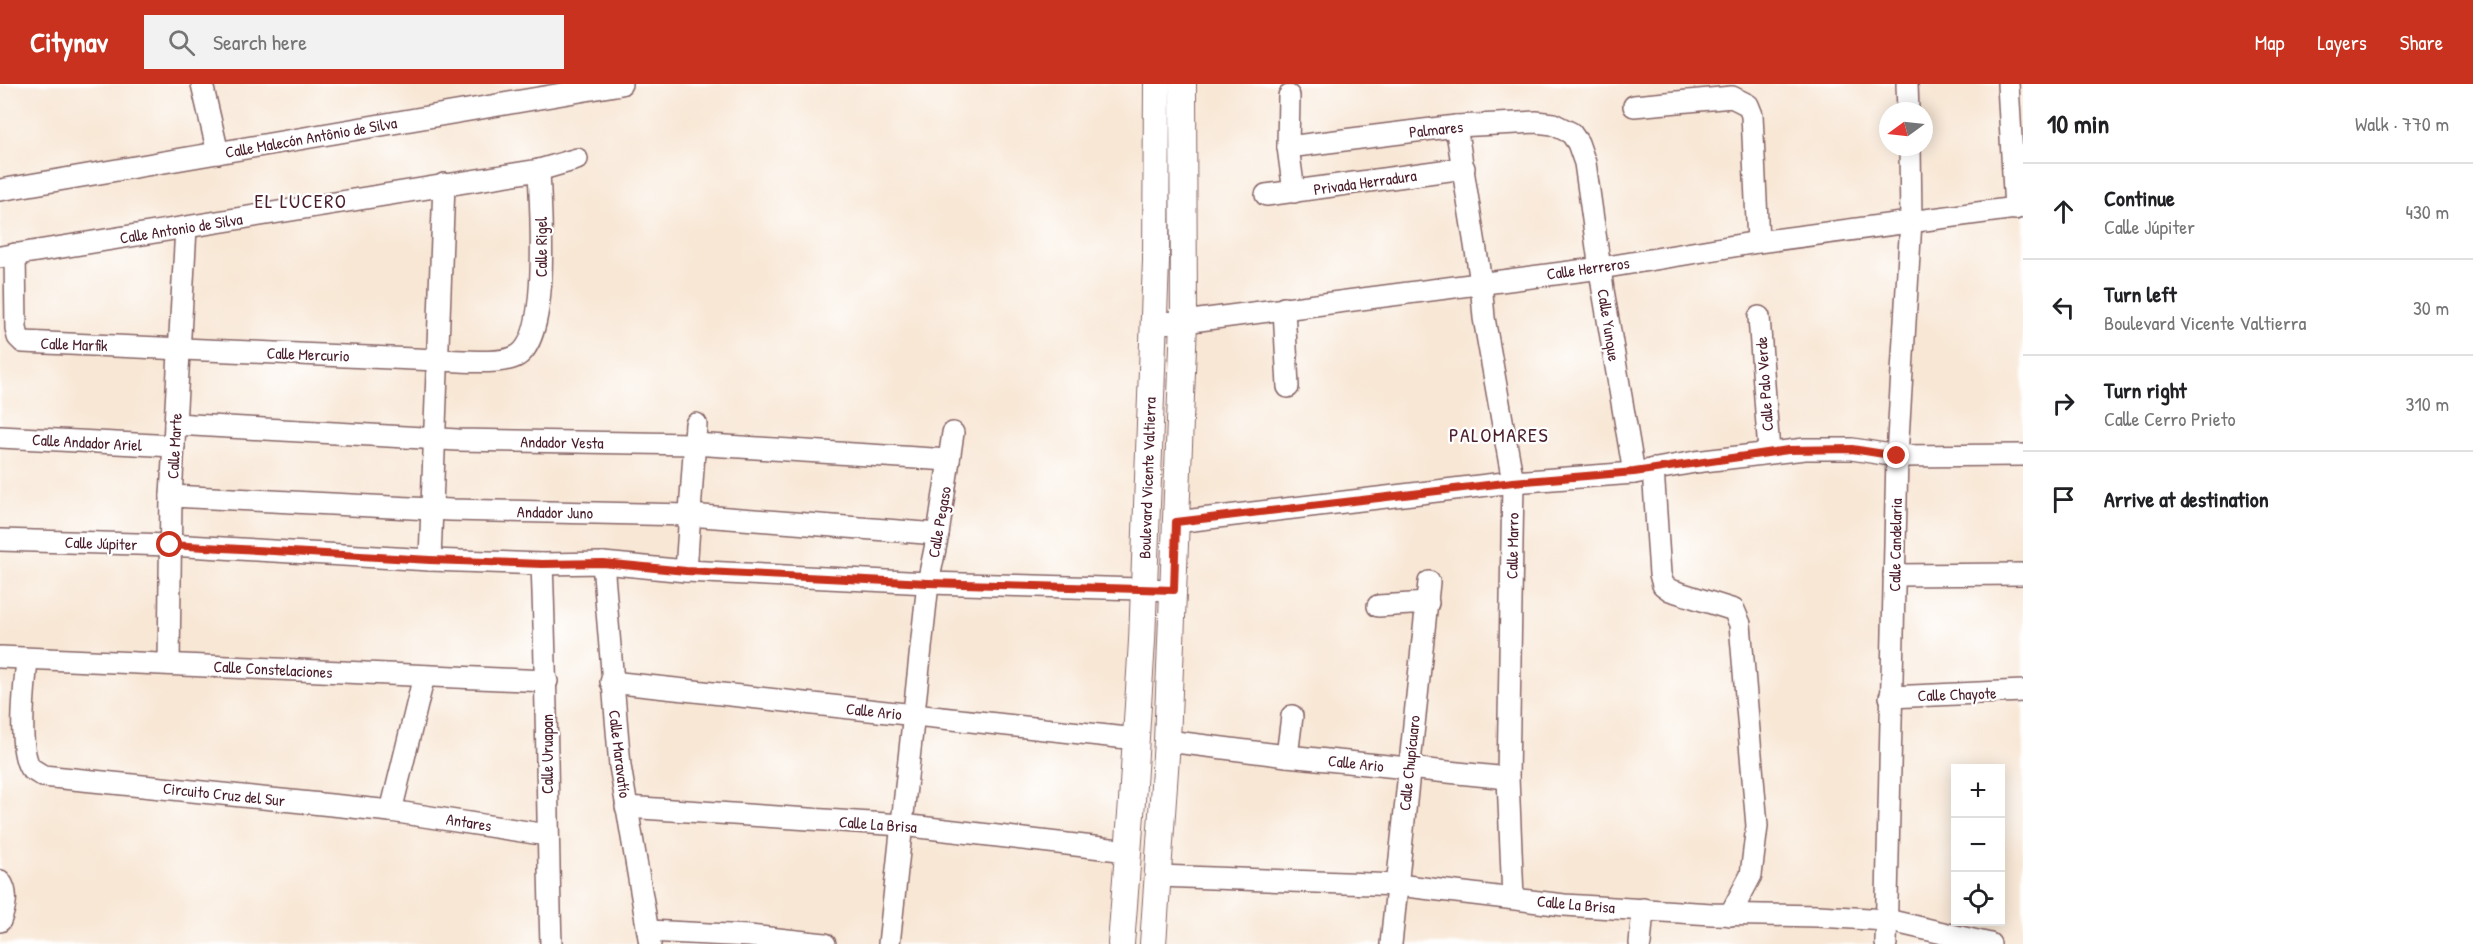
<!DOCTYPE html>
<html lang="en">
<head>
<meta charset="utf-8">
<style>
  :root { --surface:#fff; --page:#f2f2f2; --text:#202124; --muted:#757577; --line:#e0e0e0; --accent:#c8321e }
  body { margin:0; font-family:"Patrick Hand",sans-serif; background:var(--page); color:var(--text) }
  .controls { position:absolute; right:18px; bottom:18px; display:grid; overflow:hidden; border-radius:0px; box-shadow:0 3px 15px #0003 }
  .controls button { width:54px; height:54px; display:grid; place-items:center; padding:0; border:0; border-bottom:2px solid var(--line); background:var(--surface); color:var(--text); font:30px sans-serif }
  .compass { position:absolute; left:1879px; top:18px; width:54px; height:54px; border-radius:50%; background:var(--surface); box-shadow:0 3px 15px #0003; rotate:255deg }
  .stop { position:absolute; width:18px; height:18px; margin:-14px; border:4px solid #c8321e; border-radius:50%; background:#fff }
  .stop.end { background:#c8321e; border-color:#fff; box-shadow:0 2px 6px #0008 }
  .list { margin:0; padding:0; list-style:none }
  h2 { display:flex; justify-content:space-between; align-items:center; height:78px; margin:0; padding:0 24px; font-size:26px }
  h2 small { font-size:20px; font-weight:400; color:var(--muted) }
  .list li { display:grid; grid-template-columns:39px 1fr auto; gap:18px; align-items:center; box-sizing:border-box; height:96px; padding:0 24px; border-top:2px solid var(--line) }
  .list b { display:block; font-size:22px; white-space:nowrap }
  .list p { margin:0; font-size:20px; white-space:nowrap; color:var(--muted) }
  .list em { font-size:20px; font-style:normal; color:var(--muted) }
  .icon { flex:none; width:33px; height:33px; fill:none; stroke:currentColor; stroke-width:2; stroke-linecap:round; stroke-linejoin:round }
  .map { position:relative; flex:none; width:2023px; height:860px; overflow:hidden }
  header { display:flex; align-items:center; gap:36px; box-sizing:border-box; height:84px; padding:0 30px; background:var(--accent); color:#fff }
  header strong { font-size:28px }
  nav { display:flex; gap:33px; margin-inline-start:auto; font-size:21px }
  .search { width:420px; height:54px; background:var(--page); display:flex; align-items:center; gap:15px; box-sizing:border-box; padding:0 21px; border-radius:0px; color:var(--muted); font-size:22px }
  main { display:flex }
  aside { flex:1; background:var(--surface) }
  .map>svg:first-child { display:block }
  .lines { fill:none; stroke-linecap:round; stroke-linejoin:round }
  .minor-casing { stroke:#876566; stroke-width:24 }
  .major-casing { stroke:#876566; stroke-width:28 }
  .minor { stroke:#fff; stroke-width:21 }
  .major { stroke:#fff; stroke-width:26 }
  .route { stroke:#c8321e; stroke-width:8 }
  .labels { text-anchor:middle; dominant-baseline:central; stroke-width:4.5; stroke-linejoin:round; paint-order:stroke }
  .street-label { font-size:16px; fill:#4a1f2b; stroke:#fff }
  .quarter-label { font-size:20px; letter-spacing:1.5px; fill:#4a1f2b; stroke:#fff }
</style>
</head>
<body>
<header>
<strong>Citynav</strong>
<div class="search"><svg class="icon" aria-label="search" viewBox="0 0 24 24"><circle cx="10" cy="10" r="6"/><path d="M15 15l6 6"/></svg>Search here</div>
<nav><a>Map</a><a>Layers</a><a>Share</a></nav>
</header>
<main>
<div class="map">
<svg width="2023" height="860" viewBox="0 0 2023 860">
  <rect width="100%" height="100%" fill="#fff"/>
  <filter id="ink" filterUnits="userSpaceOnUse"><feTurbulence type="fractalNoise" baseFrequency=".0167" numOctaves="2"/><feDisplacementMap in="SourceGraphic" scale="12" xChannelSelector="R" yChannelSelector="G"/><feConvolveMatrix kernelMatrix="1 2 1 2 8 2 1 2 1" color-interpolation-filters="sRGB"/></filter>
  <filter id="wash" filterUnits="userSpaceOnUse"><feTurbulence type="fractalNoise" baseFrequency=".008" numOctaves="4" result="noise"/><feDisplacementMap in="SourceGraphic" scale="24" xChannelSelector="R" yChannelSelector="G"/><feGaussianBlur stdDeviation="1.35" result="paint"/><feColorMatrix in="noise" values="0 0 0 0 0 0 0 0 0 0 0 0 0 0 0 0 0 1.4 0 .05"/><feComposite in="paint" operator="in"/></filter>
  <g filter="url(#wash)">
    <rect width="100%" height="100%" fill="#f8e7d5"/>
  </g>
  <g filter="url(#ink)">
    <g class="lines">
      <defs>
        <g id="minor">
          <path d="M202,0L218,69"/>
          <path d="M1907,0L1908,27"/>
          <path d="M2008,0L2015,125"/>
          <path d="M1289,12L1288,63L1294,108"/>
          <path d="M1634,22L1732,13L1748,21L1752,31L1758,158"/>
          <path d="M1456,42L1481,198L1484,234L1513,398L1508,694L1513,814"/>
          <path d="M1288,63L1456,42L1536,38L1553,40L1571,49L1578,59L1585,79L1603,206L1634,389"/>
          <path d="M0,106L621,0"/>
          <path d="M1266,111L1464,84"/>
          <path d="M15,170L16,244L18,253L23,258L437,276C458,276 497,281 515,273C552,257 540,121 539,86"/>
          <path d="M0,173L539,86L577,75"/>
          <path d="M1284,224L1288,303"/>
          <path d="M1759,233L1769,368"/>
          <path d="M1153,239L1184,238L1601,184L1758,158L2023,123"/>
          <path d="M175,340L458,356L693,360L949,376"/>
          <path d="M0,353L174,362"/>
          <path d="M1653,385L1660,490L1663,501L1670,506L1734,526L1740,540L1757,742L1751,791L1730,831"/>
          <path d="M171,412L451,426L689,431L938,450"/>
          <path d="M1176,438L1513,398L1634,389L1695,378L1805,365H1852L1897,372L2023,371"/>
          <path d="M0,456L170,461L430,476L542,480L603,479L686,487L928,499L1174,506"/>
          <path d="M430,476L444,100"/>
          <path d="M603,479L620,682L650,860"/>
          <path d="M542,480C547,607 547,733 551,860"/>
          <path d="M686,487L696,340"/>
          <path d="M1894,491L2023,490"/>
          <path d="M1378,522L1428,519"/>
          <path d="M0,573L547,597"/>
          <path d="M27,575C25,601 17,662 30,684L43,692L391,727L547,751"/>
          <path d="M169,580L171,412L186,144"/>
          <path d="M611,598L1136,655"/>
          <path d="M1890,613L2023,607"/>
          <path d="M1167,657L1287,672L1508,694"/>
          <path d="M1287,672L1292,632"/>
          <path d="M626,723L902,741L1128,767"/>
          <path d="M391,727L424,592"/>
          <path d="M1159,792L1398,801L1564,821L1712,830L1818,832L1887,836L1990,860"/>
          <path d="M0,797C9,809 5,824 0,837"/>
          <path d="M648,847L749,852L825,860"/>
          <path d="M889,860L928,499L938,450L953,349"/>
          <path d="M1391,860L1429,498"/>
          <path d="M1640,860L1643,825"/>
          <path d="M1886,860L1897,372L1911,137L1910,63"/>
        </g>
        <g id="major">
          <path d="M1121,860L1132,717L1142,557L1156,177L1157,0"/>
          <path d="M1153,860L1167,657L1184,238L1183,0"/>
        </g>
      </defs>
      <use href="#minor" class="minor-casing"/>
      <use href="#major" class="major-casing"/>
      <use href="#minor" class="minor"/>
      <use href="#major" class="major"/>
    </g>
  </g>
  <g class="lines" filter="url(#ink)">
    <path class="route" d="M170,461L430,476L542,480L603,479L686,487L928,499L1174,506L1176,438L1513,398L1634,388L1788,366L1852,365L1897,372"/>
  </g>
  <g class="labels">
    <g class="street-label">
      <text transform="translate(1436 45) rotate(-6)">Palmares</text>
      <text transform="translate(311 53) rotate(-10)">Calle Malecón Antônio de Silva</text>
      <text transform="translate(1365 98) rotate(-8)">Privada Herradura</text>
      <text transform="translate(181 144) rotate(-9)">Calle Antonio de Silva</text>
      <text transform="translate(541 163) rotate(-90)">Calle Rigel</text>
      <text transform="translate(1588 184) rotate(-8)">Calle Herreros</text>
      <text transform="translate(1609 241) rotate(81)">Calle Yunque</text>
      <text transform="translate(74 260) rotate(2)">Calle Marfik</text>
      <text transform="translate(308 270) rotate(2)">Calle Mercurio</text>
      <text transform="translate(1764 300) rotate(-94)">Calle Palo Verde</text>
      <text transform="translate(87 358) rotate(3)">Calle Andador Ariel</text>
      <text transform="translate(562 358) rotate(1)">Andador Vesta</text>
      <text transform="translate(174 362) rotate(-87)">Calle Marte</text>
      <text transform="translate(1147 394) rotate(-88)">Boulevard Vicente Valtierra</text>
      <text transform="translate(555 428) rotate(1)">Andador Juno</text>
      <text transform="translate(939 438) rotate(-80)">Calle Pegaso</text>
      <text transform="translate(101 459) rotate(2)">Calle Júpiter</text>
      <text transform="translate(1895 461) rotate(-89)">Calle Candelaria</text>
      <text transform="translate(1512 462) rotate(-89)">Calle Marro</text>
      <text transform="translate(273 585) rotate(3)">Calle Constelaciones</text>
      <text transform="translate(1957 610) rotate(-2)">Calle Chayote</text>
      <text transform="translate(874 627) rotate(6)">Calle Ario</text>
      <text transform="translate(547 670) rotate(-90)">Calle Uruapan</text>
      <text transform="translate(620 670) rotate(83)">Calle Maravatío</text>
      <text transform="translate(1356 679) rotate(6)">Calle Ario</text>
      <text transform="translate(1409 679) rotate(-84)">Calle Chupícuaro</text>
      <text transform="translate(224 710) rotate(6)">Circuito Cruz del Sur</text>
      <text transform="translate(469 738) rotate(9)">Antares</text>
      <text transform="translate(878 740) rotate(4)">Calle La Brisa</text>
      <text transform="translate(1576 820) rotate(5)">Calle La Brisa</text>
    </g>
    <g class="quarter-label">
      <text x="301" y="116">EL LUCERO</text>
      <text x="1499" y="350">PALOMARES</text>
    </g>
  </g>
</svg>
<div class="controls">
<button>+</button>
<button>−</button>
<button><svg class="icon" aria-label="locate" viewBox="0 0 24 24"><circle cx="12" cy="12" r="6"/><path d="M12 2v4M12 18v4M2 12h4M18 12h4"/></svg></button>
</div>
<svg class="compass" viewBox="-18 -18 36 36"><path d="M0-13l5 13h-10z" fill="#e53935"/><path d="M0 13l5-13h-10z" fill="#757577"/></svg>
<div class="stop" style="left:170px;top:461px"></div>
<div class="stop end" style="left:1897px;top:372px"></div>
</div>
<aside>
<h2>10 min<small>Walk · 770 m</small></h2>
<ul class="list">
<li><svg class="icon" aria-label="ahead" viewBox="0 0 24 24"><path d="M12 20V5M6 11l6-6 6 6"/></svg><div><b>Continue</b><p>Calle Júpiter</p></div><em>430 m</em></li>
<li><svg class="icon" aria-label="left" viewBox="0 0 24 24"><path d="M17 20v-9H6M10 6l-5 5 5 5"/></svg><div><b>Turn left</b><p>Boulevard Vicente Valtierra</p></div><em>30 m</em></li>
<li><svg class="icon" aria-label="right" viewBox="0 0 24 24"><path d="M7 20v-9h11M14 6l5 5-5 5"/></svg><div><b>Turn right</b><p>Calle Cerro Prieto</p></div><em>310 m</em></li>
<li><svg class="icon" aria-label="arrive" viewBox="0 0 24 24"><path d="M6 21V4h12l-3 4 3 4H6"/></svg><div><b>Arrive at destination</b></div></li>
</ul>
</aside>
</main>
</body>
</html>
